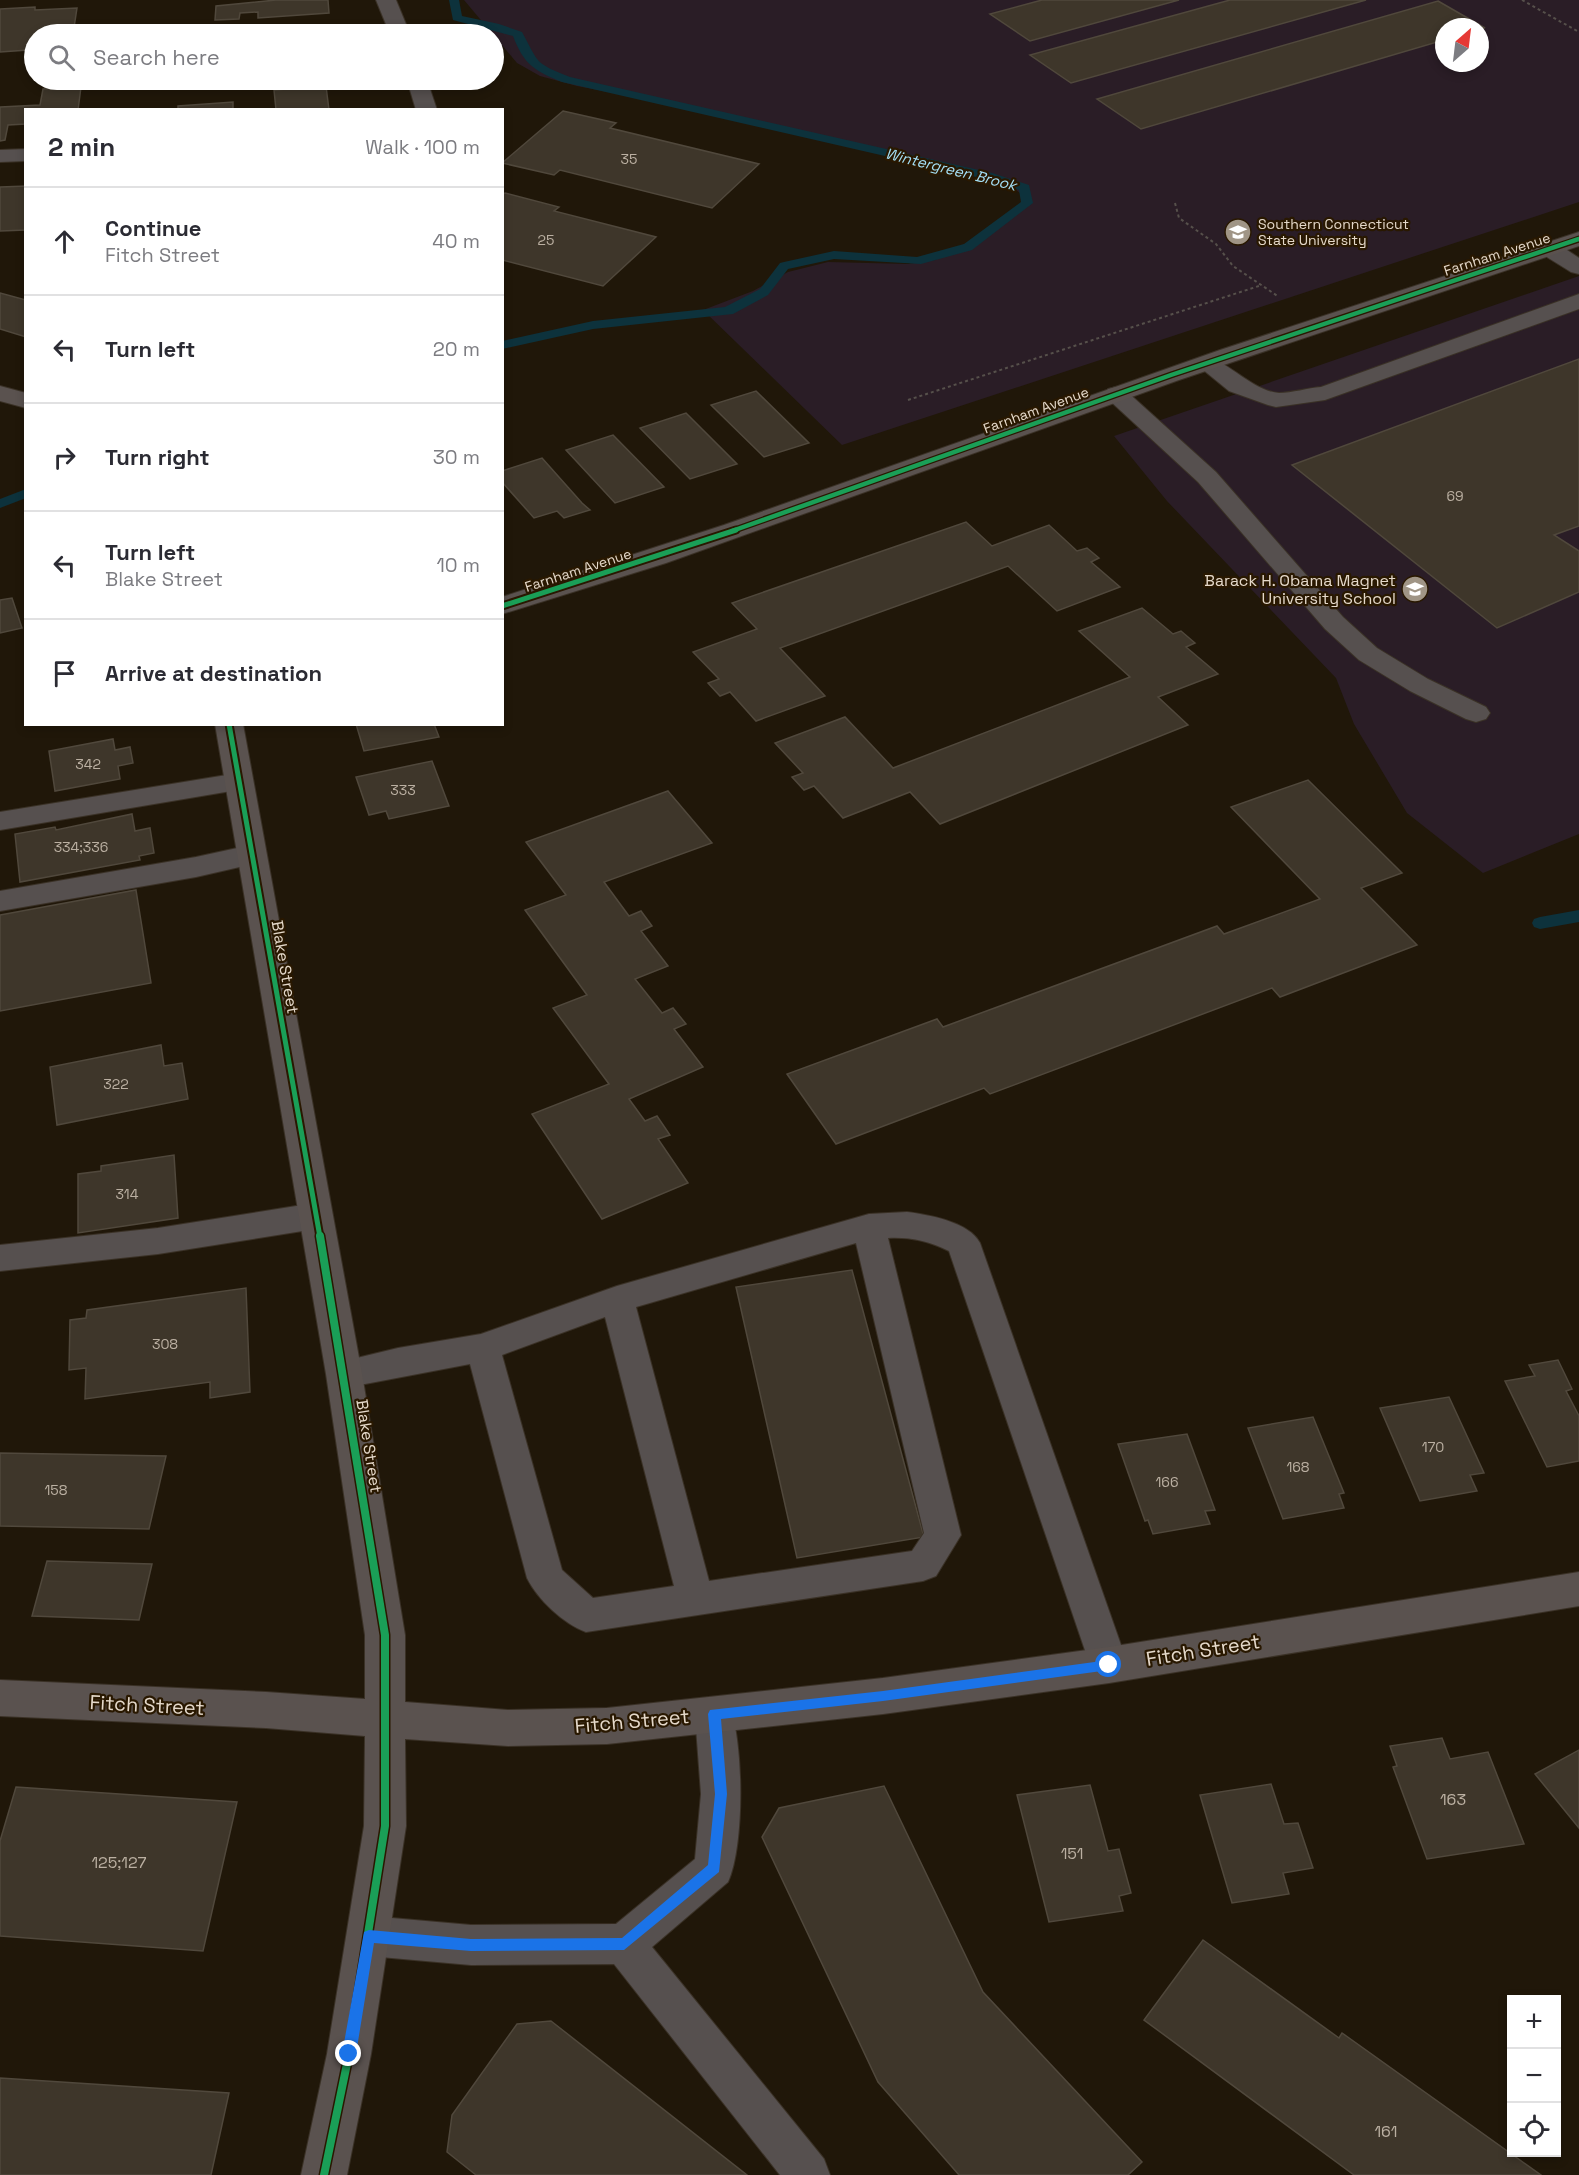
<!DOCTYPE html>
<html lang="en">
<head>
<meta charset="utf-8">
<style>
  :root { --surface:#fff; --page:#f2f2f3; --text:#2b2b33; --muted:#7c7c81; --line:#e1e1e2 }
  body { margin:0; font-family:"Space Grotesk",sans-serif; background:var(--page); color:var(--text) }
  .controls { position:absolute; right:18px; bottom:18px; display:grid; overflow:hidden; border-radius:0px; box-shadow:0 3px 9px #0003 }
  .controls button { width:54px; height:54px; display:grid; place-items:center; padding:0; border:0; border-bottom:2px solid var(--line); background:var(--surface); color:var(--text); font:30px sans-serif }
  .compass { position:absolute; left:1435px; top:18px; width:54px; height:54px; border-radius:50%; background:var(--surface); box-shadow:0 3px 9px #0003; rotate:28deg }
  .stop { position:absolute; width:18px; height:18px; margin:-14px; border:4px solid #1a73e8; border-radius:50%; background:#fff }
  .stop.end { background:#1a73e8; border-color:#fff; box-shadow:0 2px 6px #0008 }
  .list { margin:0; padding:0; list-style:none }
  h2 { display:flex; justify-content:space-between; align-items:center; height:78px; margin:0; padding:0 24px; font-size:26px }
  h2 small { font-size:20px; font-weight:400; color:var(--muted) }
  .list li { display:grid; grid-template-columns:39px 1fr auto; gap:18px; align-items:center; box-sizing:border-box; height:108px; padding:0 24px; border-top:2px solid var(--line) }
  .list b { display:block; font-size:22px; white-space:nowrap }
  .list p { margin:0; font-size:20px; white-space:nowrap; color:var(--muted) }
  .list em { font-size:20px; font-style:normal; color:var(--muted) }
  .icon { flex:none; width:33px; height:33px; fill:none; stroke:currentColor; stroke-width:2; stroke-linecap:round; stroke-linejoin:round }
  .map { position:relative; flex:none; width:1579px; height:2175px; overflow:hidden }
  .search { position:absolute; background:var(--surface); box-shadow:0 3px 9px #0003; left:24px; top:24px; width:480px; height:66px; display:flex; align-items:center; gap:15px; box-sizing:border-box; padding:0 21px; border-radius:33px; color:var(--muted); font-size:22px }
  .panel { position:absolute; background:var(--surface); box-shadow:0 3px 9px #0003; left:24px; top:108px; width:480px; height:618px; border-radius:0px }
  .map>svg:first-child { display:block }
  .education { fill:#2a1d26; fill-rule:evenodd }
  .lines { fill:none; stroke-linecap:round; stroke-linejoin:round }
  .stream { fill:#0d323c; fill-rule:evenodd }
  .building { fill:#3e362a; stroke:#50483c; stroke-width:1.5 }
  .lane-casing { stroke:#3a3126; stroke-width:2 }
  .street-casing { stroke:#3a3126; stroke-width:2 }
  .secondary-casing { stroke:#3a3126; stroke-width:2 }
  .path { stroke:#56504b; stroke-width:2; stroke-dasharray:3 3; stroke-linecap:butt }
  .lane { fill:#56504f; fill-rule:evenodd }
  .street { fill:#56504f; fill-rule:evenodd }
  .secondary { fill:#5a524f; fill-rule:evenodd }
  .cycleway-far2-casing { stroke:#291800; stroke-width:7 }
  .cycleway-far1-casing { stroke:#291800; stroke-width:9 }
  .cycleway-casing { stroke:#291800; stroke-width:11 }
  .cycleway-far2 { stroke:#1a9f57; stroke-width:4.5 }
  .cycleway-far1 { stroke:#1a9f57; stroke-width:5 }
  .cycleway { stroke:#1a9f57; stroke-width:8 }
  .route { fill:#1a73e8 }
  .labels { text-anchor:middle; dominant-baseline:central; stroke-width:4.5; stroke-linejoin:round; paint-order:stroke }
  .number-label { font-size:14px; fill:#bbb0a2 }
  .far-poi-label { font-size:14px; fill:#e5d9ca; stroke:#291800; text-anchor:start }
  .far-street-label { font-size:14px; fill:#e5d9ca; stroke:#291800 }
  .far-water-label { font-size:15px; font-style:italic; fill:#a4dff5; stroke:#291800 }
  .poi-label { font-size:16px; fill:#e5d9ca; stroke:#291800; text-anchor:end }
  .street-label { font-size:16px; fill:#e5d9ca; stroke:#291800 }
  .near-number-label { font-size:16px; fill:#bbb0a2 }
  .near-street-label { font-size:20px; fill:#e5d9ca; stroke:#291800 }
</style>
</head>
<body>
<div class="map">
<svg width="1579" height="2175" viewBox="0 0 1579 2175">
  <rect width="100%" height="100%" fill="#201709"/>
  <g class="education">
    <path d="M464,0H1579V202L842,445L703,310L753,291L788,272L828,262L908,264L935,260L1005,222L1022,206L1020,193L1002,179L967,168L827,142L671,104L577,86L540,76L517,63ZM1444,27H1480V63H1444Z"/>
    <path d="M1579,276V834L1483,873L1407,813L1354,724L1336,678L1167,501L1114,436Z"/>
  </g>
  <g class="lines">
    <g class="stream">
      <path d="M449,0H459L462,16L499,24L522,32C539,63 534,63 570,77L992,173L1029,185L1033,203L972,250L921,264L834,259L788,269L768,295L733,314L593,329L502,349V341L593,321L725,307L760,289L780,263L784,262L834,251L917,257L964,244L1021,202L1019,190L985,179L562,82C535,71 524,65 513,36L453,20Z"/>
      <path d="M26,489V498L0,508V499Z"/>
      <path d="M1579,910V922L1540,929L1534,927L1532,923L1534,919L1540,917Z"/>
    </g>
  </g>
  <g class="building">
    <path d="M328,0L329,13L258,18V12L240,13L239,19L215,20L216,6L276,0Z"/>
    <path d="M1042,0H1179L1030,41L990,14Z"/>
    <path d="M1230,0H1366L1071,83L1030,55Z"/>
    <path d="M1438,1L1485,28L1444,27V40L1141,129L1097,99Z"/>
    <path d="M35,7V10L77,8L73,34H34V47H29L28,50L0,52V9Z"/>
    <path d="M326,86L329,110H276L274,90Z"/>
    <path d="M81,87L78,110H26V124L8,125L5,140L0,141V107L40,105L43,89Z"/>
    <path d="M233,102V110H178V106Z"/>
    <path d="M563,111L616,123L610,128L759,164L712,208L560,170L554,175L502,163Z"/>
    <path d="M26,186V230L0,231V187Z"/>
    <path d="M505,193L559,207L554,211L656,237L603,286L502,260V195Z"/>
    <path d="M0,293L26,300V337L0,329Z"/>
    <path d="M1579,359V526L1554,535L1579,551V592L1497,628L1292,465Z"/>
    <path d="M756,391L809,443L764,457L711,405Z"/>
    <path d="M686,413L737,464L690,479L640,428Z"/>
    <path d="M613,435L664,487L615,503L566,450Z"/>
    <path d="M542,458L582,503L590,510L564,518L557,511L534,518L502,482V471Z"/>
    <path d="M966,522L992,546L1049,525L1077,551L1087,548L1099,558L1091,562L1120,587L1057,611L1008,566L780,648L825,696L756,721L730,692L720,696L708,683L719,679L693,652L757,629L732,603Z"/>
    <path d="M12,598L22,628L0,633V600Z"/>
    <path d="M1142,608L1173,634L1181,631L1195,643L1186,647L1218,674L1158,697L1188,725L940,824L910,792L843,818L814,786L804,790L792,777L803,773L775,743L845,717L893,768L1130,677L1079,631Z"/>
    <path d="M356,724H434L439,737L364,751Z"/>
    <path d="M113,739L115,750L130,747L133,763L118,766L120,779L55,791L49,751Z"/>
    <path d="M432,761L449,806L389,819L386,811L369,815L356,777Z"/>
    <path d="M1308,780L1402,873L1361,888L1417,945L1280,997L1272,988L990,1094L984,1088L836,1144L787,1074L937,1019L943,1027L1217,926L1224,934L1320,899L1231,807Z"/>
    <path d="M668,791L712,843L604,882L629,916L641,911L652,926L641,931L668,966L635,979L662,1013L673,1008L686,1024L674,1029L703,1067L629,1099L645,1121L657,1116L670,1135L658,1139L688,1183L602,1219L532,1114L609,1084L553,1008L587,995L525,910L566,895L526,842Z"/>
    <path d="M132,814L135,831L150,828L154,853L139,856L140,860L20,882L15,834L55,827L56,830Z"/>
    <path d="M136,890L151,983L0,1011V915Z"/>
    <path d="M161,1045L164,1066L182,1063L188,1099L57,1125L50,1067Z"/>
    <path d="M174,1155L178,1218L78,1233V1174L101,1171V1166Z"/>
    <path d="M852,1270L924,1537L797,1558L736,1287Z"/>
    <path d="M246,1288L250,1392L210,1398V1382L85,1399L86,1368L69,1370L70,1320L86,1318L87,1310Z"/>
    <path d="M1558,1360L1572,1389L1566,1391L1579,1416V1461L1547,1467L1505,1381L1535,1376L1529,1365Z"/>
    <path d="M1449,1397L1484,1473L1470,1475L1477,1491L1420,1501L1380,1408Z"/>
    <path d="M1313,1417L1344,1493L1339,1494L1344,1508L1283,1519L1248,1428Z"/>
    <path d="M1187,1434L1215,1510L1205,1511L1210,1524L1153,1534L1148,1520L1145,1521L1118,1444Z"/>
    <path d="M0,1453L166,1456L149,1529L0,1526Z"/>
    <path d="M47,1561L152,1564L139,1620L32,1616Z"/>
    <path d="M1442,1738L1450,1759L1488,1752L1524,1844L1427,1859L1393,1767L1397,1766L1390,1746Z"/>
    <path d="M1579,1750V1828L1535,1774Z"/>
    <path d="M1271,1784L1284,1824L1298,1823L1313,1868L1283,1873L1289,1894L1232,1903L1200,1795Z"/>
    <path d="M1090,1785L1108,1851L1119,1849L1131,1893L1119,1896L1123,1911L1049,1922L1017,1795Z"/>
    <path d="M884,1786L983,1992L1142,2162L1128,2175H959L878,2082L762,1837L779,1808Z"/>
    <path d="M16,1787L237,1802L203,1951L0,1936V1841Z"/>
    <path d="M1203,1940L1339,2038L1342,2033L1541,2175H1354L1144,2020Z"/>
    <path d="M551,2021L747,2175H476L447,2152L452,2115L517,2024Z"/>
    <path d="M0,2078L229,2093L211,2175H0Z"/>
  </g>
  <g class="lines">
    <defs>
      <g id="lane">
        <path d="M26,149V161L0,162V150Z"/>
        <path d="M1550,242L1558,244L1579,258V274L1571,272L1542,254L1539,249L1542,244Z"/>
        <path d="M1579,294V309L1325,400L1276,407L1268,405L1229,391L1196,364L1200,359C1223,353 1249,391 1279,393C1292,393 1308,388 1321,387Z"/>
        <path d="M1116,387L1124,389L1216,472L1343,617L1377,648L1428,679L1486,707L1490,713L1486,719L1476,722L1466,719L1410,691L1359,660L1325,629L1198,482L1108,399L1104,394L1108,389Z"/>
        <path d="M239,773L249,776L253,782L249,788L0,830V812Z"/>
        <path d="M251,845L261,848L265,855L261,862L196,877L0,911V891L196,857Z"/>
        <path d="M315,1203L327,1207L332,1216L327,1225L315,1229L158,1254L0,1271V1245L158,1228Z"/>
        <path d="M907,1212C930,1215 969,1222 980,1243L1128,1665L1123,1677L1109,1682L1095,1677L1090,1665L949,1251C928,1241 911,1237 888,1238L961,1535L936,1576L923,1581L586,1632C564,1624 538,1600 527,1578L470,1364L344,1388L332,1384L327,1374L332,1364L398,1348L481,1334L617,1286L869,1214ZM856,1243L924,1533L912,1551L709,1581L636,1307ZM605,1317L674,1586L593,1598L562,1570L502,1355Z"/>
        <path d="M714,1697L728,1702C744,1738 745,1845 728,1882L652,1947L824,2159L830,2175H780L614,1964L471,1965L369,1956L354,1950L348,1936L354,1922L369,1916L471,1925L616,1924L695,1859L701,1794L695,1714L700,1702Z"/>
      </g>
      <g id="street">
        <path d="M376,0H396L410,34H390Z"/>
        <path d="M407,80H427L437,110H416Z"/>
      </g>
      <g id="secondary">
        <path d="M1579,232V246L1179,380L666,563L502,614V597L724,525L1220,350Z"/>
        <path d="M0,386L26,393V408L0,401Z"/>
        <path d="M215,724H243L362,1374L405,1635V1702L508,1710L607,1708L883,1678L1109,1647L1579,1572V1606L1109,1683L883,1714L607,1744L508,1746L405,1739L406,1826L371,2054L347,2175H301L327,2054L364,1826L365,1736L266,1728L0,1716V1680L266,1692L365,1699V1635L326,1374Z"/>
      </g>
    </defs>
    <use href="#lane" class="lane-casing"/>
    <use href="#street" class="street-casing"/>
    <use href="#secondary" class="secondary-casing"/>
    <g class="path">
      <path d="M1522,0L1579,32"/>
      <path d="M1175,203L1179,218L1216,244L1233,266L1279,297"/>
      <path d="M908,400L1262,285"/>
    </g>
    <use href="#lane" class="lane"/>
    <use href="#street" class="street"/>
    <use href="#secondary" class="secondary"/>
    <defs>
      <path id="cycleway-far2" d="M732,531L1171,375L1579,239"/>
      <g id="cycleway-far1">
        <path d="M502,606L736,530"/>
        <path d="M229,724L320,1237"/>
      </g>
      <path id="cycleway" d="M320,1236L385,1635V1826L349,2054L324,2175"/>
    </defs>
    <use href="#cycleway-far2" class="cycleway-far2-casing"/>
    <use href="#cycleway-far1" class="cycleway-far1-casing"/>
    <use href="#cycleway" class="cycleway-casing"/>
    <use href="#cycleway-far2" class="cycleway-far2"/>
    <use href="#cycleway-far1" class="cycleway-far1"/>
    <use href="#cycleway" class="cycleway"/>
  </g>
  <path class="route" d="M1109,1660L1115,1665L1109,1670L883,1701L721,1719L727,1794L719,1872L624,1950L471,1951L374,1943L356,2054L354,2058L349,2060L344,2058L342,2054L364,1932L369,1930L471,1939L622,1938L708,1865L715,1794L708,1714L710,1710L883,1691Z"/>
  <defs>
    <symbol id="university-disc" viewBox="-11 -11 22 22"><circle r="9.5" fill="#a09586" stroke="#291800"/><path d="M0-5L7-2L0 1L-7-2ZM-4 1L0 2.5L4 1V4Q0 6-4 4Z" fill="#fff"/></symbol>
    <symbol id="school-disc" viewBox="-11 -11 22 22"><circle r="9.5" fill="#a09586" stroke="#291800"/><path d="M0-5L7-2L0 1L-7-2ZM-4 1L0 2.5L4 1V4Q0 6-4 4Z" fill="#fff"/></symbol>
  </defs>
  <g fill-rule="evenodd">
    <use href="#university-disc" x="1223" y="217" width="30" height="30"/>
    <use href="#school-disc" x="1400" y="574" width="30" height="30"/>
  </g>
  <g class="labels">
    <g class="number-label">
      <text x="629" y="159">35</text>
      <text x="546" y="240">25</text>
      <text x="1455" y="496">69</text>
      <text x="88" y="764">342</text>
      <text x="403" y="790">333</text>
      <text x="81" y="847">334;336</text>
      <text x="116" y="1084">322</text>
      <text x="127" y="1194">314</text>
      <text x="165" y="1344">308</text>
      <text x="1433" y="1447">170</text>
      <text x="1298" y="1467">168</text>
      <text x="1167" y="1482">166</text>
      <text x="56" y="1490">158</text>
    </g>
    <g class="far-poi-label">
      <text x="1258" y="224">Southern Connecticut<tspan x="1258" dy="16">State University</tspan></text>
    </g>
    <g class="far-street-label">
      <text transform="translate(1497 254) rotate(-18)">Farnham Avenue</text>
      <text transform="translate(1036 410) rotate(-20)">Farnham Avenue</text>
      <text transform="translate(578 570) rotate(-18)">Farnham Avenue</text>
    </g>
    <g class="far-water-label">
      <text transform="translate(951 169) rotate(14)">Wintergreen Brook</text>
    </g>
    <g class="poi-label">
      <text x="1396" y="580">Barack H. Obama Magnet<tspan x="1396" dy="18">University School</tspan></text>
    </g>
    <g class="street-label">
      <text transform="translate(285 967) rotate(80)">Blake Street</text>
      <text transform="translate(369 1446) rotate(81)">Blake Street</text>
    </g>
    <g class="near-number-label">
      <text x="1453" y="1799">163</text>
      <text x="1072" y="1853">151</text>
      <text x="119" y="1862">125;127</text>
      <text x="1386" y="2131">161</text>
    </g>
    <g class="near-street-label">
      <text transform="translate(1203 1650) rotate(-9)">Fitch Street</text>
      <text transform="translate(147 1705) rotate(3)">Fitch Street</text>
      <text transform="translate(632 1721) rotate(-5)">Fitch Street</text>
    </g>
  </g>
</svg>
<div class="controls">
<button>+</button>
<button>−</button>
<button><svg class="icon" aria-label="locate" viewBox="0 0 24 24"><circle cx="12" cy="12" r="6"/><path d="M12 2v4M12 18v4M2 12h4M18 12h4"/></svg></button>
</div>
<svg class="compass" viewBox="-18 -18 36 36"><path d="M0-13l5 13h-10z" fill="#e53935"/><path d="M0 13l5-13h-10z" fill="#7c7c81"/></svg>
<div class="stop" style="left:1109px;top:1665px"></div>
<div class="stop end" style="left:349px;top:2054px"></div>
<div class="search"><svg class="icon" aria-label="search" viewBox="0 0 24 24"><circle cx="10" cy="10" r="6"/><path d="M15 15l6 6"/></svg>Search here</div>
<section class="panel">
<h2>2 min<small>Walk · 100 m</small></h2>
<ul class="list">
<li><svg class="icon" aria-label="ahead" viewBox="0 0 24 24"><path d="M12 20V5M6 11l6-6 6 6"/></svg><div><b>Continue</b><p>Fitch Street</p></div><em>40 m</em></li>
<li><svg class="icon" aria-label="left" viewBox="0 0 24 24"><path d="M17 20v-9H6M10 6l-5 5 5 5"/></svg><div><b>Turn left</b></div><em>20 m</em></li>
<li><svg class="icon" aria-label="right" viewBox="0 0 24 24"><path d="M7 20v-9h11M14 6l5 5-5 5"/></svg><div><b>Turn right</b></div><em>30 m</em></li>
<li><svg class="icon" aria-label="left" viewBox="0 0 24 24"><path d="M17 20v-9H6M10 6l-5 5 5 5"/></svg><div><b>Turn left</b><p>Blake Street</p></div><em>10 m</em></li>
<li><svg class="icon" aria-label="arrive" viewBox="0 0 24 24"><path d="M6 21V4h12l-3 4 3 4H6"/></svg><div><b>Arrive at destination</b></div></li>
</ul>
</section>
</div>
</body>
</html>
